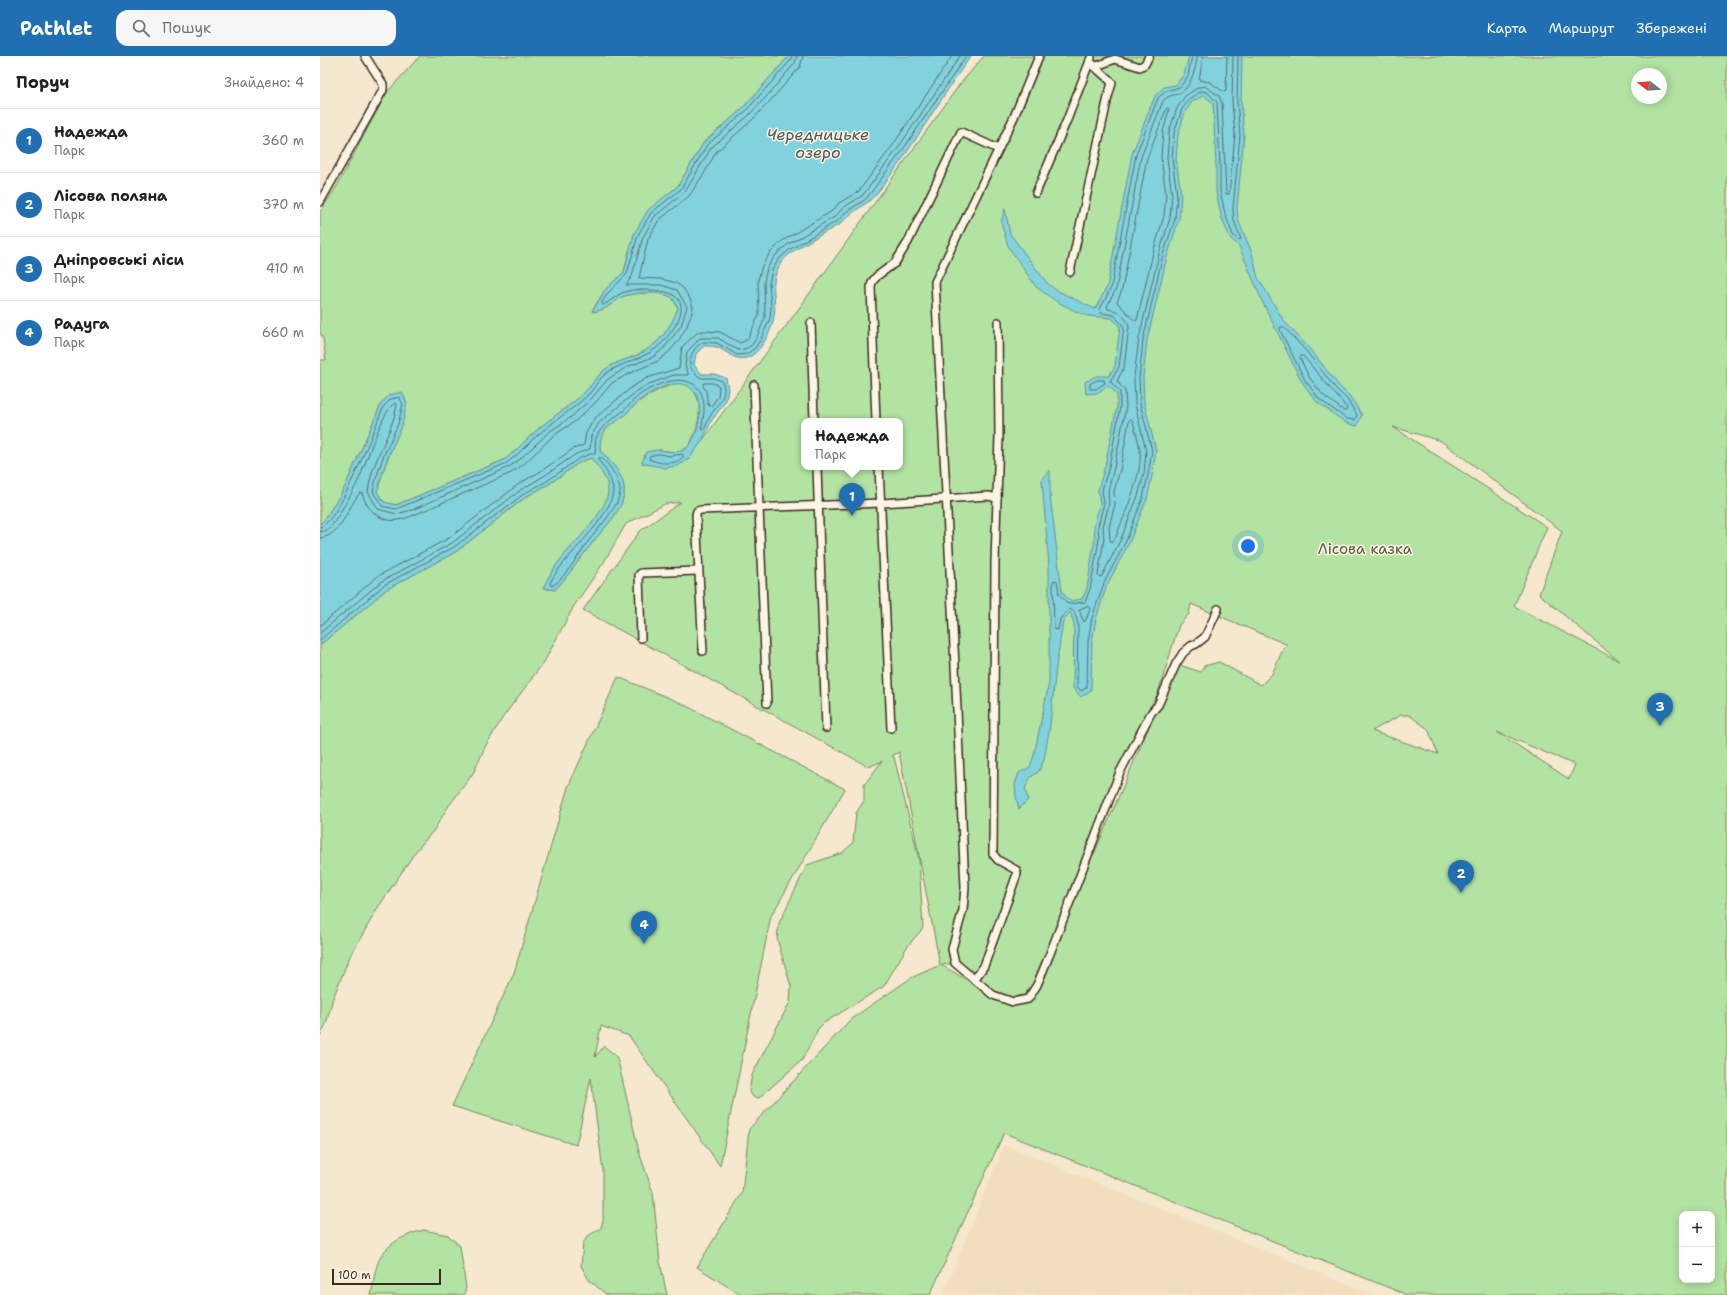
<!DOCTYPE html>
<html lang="uk">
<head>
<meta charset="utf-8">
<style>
  :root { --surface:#fff; --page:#f6f6f6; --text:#202124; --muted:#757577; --line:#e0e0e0; --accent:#1f6fb2 }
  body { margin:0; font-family:"Shantell Sans",sans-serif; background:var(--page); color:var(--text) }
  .controls { position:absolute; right:12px; bottom:12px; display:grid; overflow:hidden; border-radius:8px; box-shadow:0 2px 10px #0003 }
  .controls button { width:36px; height:36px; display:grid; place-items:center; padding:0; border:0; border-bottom:1px solid var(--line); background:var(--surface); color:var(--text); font:20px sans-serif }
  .compass { position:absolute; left:1311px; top:12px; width:36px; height:36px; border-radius:50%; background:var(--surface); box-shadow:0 2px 10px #0003; rotate:287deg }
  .scale { position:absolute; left:12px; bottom:10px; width:109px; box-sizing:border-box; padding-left:4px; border:2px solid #3b2a1e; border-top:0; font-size:11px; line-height:14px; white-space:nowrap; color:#3b2a1e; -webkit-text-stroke:3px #fcf5e5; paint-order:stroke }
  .you { position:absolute; left:928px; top:490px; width:14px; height:14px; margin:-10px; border:3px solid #fff; border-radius:50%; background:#1a73e8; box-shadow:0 0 0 6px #1a73e833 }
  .badge { display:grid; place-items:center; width:26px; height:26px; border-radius:50%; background:var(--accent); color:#fff; font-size:13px; font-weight:700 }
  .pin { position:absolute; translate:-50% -33px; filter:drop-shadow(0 1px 2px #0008) }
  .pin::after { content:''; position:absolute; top:21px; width:14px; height:12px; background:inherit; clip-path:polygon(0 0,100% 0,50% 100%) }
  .popup { position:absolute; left:481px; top:362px; width:102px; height:52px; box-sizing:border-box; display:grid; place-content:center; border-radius:8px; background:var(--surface); filter:drop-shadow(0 1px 3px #0005); font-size:13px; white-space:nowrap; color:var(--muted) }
  .popup b { font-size:15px; color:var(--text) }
  .popup::after { content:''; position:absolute; left:50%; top:100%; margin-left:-8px; border:8px solid transparent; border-top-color:var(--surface) }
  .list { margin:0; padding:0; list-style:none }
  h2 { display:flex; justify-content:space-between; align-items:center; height:52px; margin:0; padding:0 16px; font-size:17px }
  h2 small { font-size:13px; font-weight:400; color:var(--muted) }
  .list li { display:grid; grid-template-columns:26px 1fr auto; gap:12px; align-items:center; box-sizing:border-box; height:64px; padding:0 16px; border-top:1px solid var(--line) }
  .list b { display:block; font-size:15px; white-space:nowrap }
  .list p { margin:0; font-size:13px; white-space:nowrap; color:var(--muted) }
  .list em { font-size:13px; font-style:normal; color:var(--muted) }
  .icon { flex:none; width:22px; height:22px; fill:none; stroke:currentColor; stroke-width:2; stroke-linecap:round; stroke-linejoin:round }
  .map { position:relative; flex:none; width:1407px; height:1239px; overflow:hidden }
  header { display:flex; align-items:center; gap:24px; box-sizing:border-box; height:56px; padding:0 20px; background:var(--accent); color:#fff }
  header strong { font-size:19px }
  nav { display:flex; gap:22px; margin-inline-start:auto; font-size:14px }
  .search { width:280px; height:36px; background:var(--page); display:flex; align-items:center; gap:10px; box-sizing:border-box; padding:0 14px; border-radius:12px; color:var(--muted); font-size:15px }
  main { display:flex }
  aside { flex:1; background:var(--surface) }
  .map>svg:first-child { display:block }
  .built { fill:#f2debf }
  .green { fill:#b2e3a2; stroke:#768660; fill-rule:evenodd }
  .water { fill:#82d2de; stroke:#668f91 }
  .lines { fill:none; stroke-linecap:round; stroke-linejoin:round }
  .shore { stroke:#576d6b; stroke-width:1 }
  .street-casing { stroke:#3b2a1e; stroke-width:10 }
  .street { stroke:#fcf5e5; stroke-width:7 }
  .labels { text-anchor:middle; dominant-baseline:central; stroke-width:3; stroke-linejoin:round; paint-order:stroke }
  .park-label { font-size:15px; fill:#59583f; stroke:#fcf5e5 }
  .water-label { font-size:16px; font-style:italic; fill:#4d544e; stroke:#fcf5e5 }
</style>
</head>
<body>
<header>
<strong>Pathlet</strong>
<div class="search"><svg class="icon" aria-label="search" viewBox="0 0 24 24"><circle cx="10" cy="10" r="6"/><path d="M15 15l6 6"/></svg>Пошук</div>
<nav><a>Карта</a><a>Маршрут</a><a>Збережені</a></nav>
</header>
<main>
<aside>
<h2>Поруч<small>Знайдено: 4</small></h2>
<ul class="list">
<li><span class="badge">1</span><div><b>Надежда</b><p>Парк</p></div><em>360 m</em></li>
<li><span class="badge">2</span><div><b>Лісова поляна</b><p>Парк</p></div><em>370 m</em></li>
<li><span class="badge">3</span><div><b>Дніпровські ліси</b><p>Парк</p></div><em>410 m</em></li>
<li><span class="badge">4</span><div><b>Радуга</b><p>Парк</p></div><em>660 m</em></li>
</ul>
</aside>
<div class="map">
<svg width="1407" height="1239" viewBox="0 0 1407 1239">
  <rect width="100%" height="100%" fill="#f6e8cf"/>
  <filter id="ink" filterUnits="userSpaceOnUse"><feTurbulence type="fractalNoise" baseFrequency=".025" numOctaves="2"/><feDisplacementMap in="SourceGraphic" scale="8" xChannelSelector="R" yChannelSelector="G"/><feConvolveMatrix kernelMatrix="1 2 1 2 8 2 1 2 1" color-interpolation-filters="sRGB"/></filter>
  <g filter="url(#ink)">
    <path class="built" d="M684,1089L1055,1239H623Z"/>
    <g class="green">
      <path d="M100,0H469L422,53L384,86L358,130L348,138L309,195L304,216L285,234L272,255C285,256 291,247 302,241C312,236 342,235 351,241C354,243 356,249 358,252C351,272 338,290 318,299C305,304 292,307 282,316C275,322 271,331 264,337C251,349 237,358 223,369C209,380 199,393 184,404L76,449L64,446L57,436L59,425L72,392L61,348L25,431L5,463L0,468V304H6L3,283L0,276V156L17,130L67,36Z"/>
      <path d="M664,0H1407V1239H1087L684,1077L610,1239H421L377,1211L422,1137L429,1073L531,963L591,922L620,909L579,696L572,700L574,701L599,803L603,872L587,891L564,930L504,967L498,973L482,1004L439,1042L433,1041L429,1035L432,1019L470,946L471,930L457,883L459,867L487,809L522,797L533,787L536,757L544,745V729L562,705L549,711L263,554L320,475L361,446L345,448L306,468L284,506L254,550L224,606L183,661L165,691L154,716L128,751L114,774L96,795L59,850L30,900L13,942L6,968L0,980V589L67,533L137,495L207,440L229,428L260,406L271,402C278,410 289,423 289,435C288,454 255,486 243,501C235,510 229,521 223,532L235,534C249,519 260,502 273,486C284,471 302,456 304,437C306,422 290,404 280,395C280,392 279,386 280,383C284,371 299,364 308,356C320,344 330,337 346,331C349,330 353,327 357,327C383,326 381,357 376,374C373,381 371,390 363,394C356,397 346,395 339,394L322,407L334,409L368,404L482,248L640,28ZM1317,18H1341V42H1317ZM484,365H580V411H484ZM1073,371L1121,385L1242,475L1219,538L1299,605L1194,550L1227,471ZM871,548L968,589L964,591L952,618L941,629L899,606L884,610L881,616L856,608L774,798L769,797L818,673L838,637L859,569L869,558ZM1081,659H1089L1108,673L1118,698L1052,675ZM1177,676L1255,709L1249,723ZM635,907L661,932L621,909ZM1362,1158H1392V1224H1362Z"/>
      <path d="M298,621L361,647L525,733L451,860L400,1110L309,980L281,970L275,1001L284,990L296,1000L299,1009L319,1096L333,1137L340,1206L347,1239H287L269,1224L261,1210L263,1187L268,1180L281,1172L283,1164V1115L271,1022L256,1089L132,1050L194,917L248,731Z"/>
      <path d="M104,1174L128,1179L140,1190L146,1232L144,1239H51C53,1229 55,1211 60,1202C68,1186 88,1178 104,1174Z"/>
    </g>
    <g class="water">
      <path d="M469,0H651C618,45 592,94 557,137C547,150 532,154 522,167C507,176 470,193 461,207C448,227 457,240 454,260C453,273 440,299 426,302C413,305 408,295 396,291C393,290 388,290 384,290L376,298L374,309L382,318H394L406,322L408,333L406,345L392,364L382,385L368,404L357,410L345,412L322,407L326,396C330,396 334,394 338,394C346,394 355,398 363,394C386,384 395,295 324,341C317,345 312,352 306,358C290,371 279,372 280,395C290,404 306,421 304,437C302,456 284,471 273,486C260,502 249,519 235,534L223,532C229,520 236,509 244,499C256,485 289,453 288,434C288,422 278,411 271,402L260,406L229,428L207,440L137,495L67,533L0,589V468L5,463L25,431L61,348L69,339L82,336L87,347L82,370L67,403L57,436L64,446L76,449L184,404C199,393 209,380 223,369C237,358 251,349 264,337C271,331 275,322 282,316C292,307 305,304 317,299C338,290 351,272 358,252C356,249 354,243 351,241C342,235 311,236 302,241C289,248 288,254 272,256L285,234L304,216L314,178L328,154L358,130L384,86L422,53Z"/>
      <path d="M869,0H922L921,46L924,79L917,151L918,164L932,197L938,222L964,265L989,292L1020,331L1029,339L1042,359L1037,370L1026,367L997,346L982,326L943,247L919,190L910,182L901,160L896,136V110L893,47L884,39L872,46L865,56L858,79L856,102L861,139L859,163L847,201L827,284L823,321L824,346L836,395L832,420L827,443L809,487L787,529L776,563L772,586L771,634L761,641L753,632L754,568L750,556L743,565L736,611L730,669L724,704L719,715L710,722L705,733L708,744L699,753L696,741L695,728L699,717L710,711L714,699L729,627V511L722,424L730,414V439L742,536L750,545L762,543L767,532L773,494L775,482L774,470L780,447L778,434L785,410L797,350V338L788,330L777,337L766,338L765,326L776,320H789L795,310L800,271L792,262L768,260L757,256L736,245L716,231L688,190L681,166L685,153L690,178L727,227L736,234L775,253L787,231L812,98L835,40L844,31L856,29L864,18Z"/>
    </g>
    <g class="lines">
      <g class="shore">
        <path d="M872,0L868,20L860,31L846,35L838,42L816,99L791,232L779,255L781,257L794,259L804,271L799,311L790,325L800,336V351L789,411L782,434L784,447L778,470L779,482L777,495L770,533L765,546L748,548L739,538L737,525L734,524L733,526L734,573L738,574L740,563L749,553L754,555L758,568L757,630L761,635L767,631L768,585L772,562L784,527L806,485L823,442L828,419L832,395L820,347L819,322L823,284L843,199L855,163L857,139L852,102L854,77L862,53L870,42L882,35L887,36L897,46L900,109V135L905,158L913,179L919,184L921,183L914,165L913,152L920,79L917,46L918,0"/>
        <path d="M877,0C877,10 870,33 860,37C853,40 848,39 843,45L821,101L796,233L787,250L788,253C798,254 807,261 809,271L804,311L797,325L805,335L806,351L794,412L788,435L789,448L783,471L784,483L778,519L779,521L782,520L801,483L818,440L824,418L826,395L815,348L814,321L819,282L839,198L850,162L852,139L847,102L849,76L857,52L865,40L879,31L885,30L899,40L902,47L906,138H909L915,79L912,46L913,0"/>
        <path d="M883,0L879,24L890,26L904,36L906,35L907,0"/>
        <path d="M848,52L849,54L843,76L841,101L846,139L844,160L833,197L817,264L815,265L797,246L802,234L827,102L846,54Z"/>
        <path d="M961,271H964L986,295L1017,334L1026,342L1037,359L1035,364L1027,363L999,343L985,324L960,274Z"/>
        <path d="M981,300H983L1027,352L1026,355H1024L1003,339L989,321L980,302Z"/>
        <path d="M777,324H784L785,327L776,333H770V328Z"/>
        <path d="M384,327H393L399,330L398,341L391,350L388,349L386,335L383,330Z"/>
        <path d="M811,363L813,365C815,374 819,385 820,395C823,418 804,459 796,481L792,486L790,484L789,471L795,448L794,435L800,414L809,365Z"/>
        <path d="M339,398L351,400L362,398L364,400C355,410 340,408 329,403L330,400Z"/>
        <path d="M279,402H282C290,409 301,426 300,437C299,443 295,451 291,456C285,466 277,474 270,483C263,492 241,528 231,530L230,527C244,499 290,465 293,435C293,425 285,412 279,405Z"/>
        <path d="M0,471C18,469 55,370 64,350L71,343L79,341L83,348L78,368L63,401L56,423L53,436L62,450L76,453L187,407C201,397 211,383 225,373C239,361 255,352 268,339C274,333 278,324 285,318C303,305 328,303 343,286C366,260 373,235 329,234C319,234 311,233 302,237C296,240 290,245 284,249L282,248V246L288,237L307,218L318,179L331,157L361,133L387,89L425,56L471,4L472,0"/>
        <path d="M0,476C11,475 16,463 21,455C27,445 34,434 39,423C45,410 64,349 76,347L77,349C72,379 51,405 48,436L58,453L76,458L92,454L189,411L200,403L229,376L251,361L271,343L288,323L307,311L333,301L344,292L361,270L367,251L357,234L341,229H306L312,220L323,181L335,160L365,136L391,92L428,60L447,40L475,7L477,0"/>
        <path d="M0,482C21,481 28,450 40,437H42C46,453 61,467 78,464C84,463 89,461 94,459L191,417L204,408L233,380L254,366L275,347L292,327L310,317L338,305L350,295L359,284L367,270L372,256L373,250L370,243L363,232L356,227L342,223L319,222L328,183L339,164L369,140L385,116L396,96L432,64L451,44L480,11L483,0"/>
        <path d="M768,550L770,553L766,564L764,566L759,554Z"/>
        <path d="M0,570L58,520L129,482L199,428L221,415L253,393L264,389L266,377L274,363L312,331L327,322L359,312L362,291L378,276L384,275L400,276L420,287L427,284L439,259L438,224L442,210L450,197L462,185L512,155L519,147L539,135L573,89L632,0"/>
        <path d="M0,577L62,525L132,487L202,433L224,420L256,398L270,393L271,380L279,367L317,335L329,328L354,319H368V317L365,310L367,296L380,282H398L418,294L425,293L432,289L437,281L445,261L444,226L447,212L455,200L467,189L516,160L523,152L543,139L578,92L640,0"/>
        <path d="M0,584L64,529L134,491L205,437L227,425L258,403L270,398H275C276,393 274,386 277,380C282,369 293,363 303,355C309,350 314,343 321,338C359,313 395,321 381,373L384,374C386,370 387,366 389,362C396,349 409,341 402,325L394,322H381C377,319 371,314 370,310C369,300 375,289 384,286L397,287L417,299L427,298L435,292L441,283L450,262L451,251L449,227L452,214L459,203L469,194L519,164L526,156L546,143L582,95L646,0"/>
      </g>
      <defs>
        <g id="street">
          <path d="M719,0L694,61L615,226L635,610L645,831L643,854L632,893L635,907L673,939L693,946L708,943L717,929L729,900L800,716L831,657L838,649L856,608L863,597L871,590L876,588L885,581L898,553"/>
          <path d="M774,11L795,3L820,11L825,8L829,0"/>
          <path d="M716,137L747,64L771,2"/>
          <path d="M0,146L63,34V28L45,0"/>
          <path d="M750,216L788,41L792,27C785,18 775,14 770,4"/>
          <path d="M491,267L494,365"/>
          <path d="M434,329L447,647"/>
          <path d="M556,365L551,231L552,226L557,220L575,207L588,186L641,76L678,93"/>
          <path d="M497,411L506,672"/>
          <path d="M559,411L571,672"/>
          <path d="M321,582L319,519L321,517L378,515"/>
          <path d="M383,595L376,459L377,455L381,454L562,447L668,440L677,442"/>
          <path d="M654,924L664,910L697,818L696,814L678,804L673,798L675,506L679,380L678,266"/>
        </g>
      </defs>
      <use href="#street" class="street-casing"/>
      <use href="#street" class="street"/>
    </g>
  </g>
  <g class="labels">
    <g class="park-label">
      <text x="1045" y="493">Лісова казка</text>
    </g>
    <g class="water-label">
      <text x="498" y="78">Чередницьке<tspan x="498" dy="18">озеро</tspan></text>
    </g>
  </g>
</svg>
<div class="controls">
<button>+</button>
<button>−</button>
</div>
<svg class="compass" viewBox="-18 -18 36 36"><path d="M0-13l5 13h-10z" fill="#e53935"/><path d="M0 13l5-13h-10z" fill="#757577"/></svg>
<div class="scale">100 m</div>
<div class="you"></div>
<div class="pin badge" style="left:532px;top:460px">1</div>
<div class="popup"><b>Надежда</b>Парк</div>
<div class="pin badge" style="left:1141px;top:837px">2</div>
<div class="pin badge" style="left:1340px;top:670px">3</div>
<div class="pin badge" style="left:324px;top:888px">4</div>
</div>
</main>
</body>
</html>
